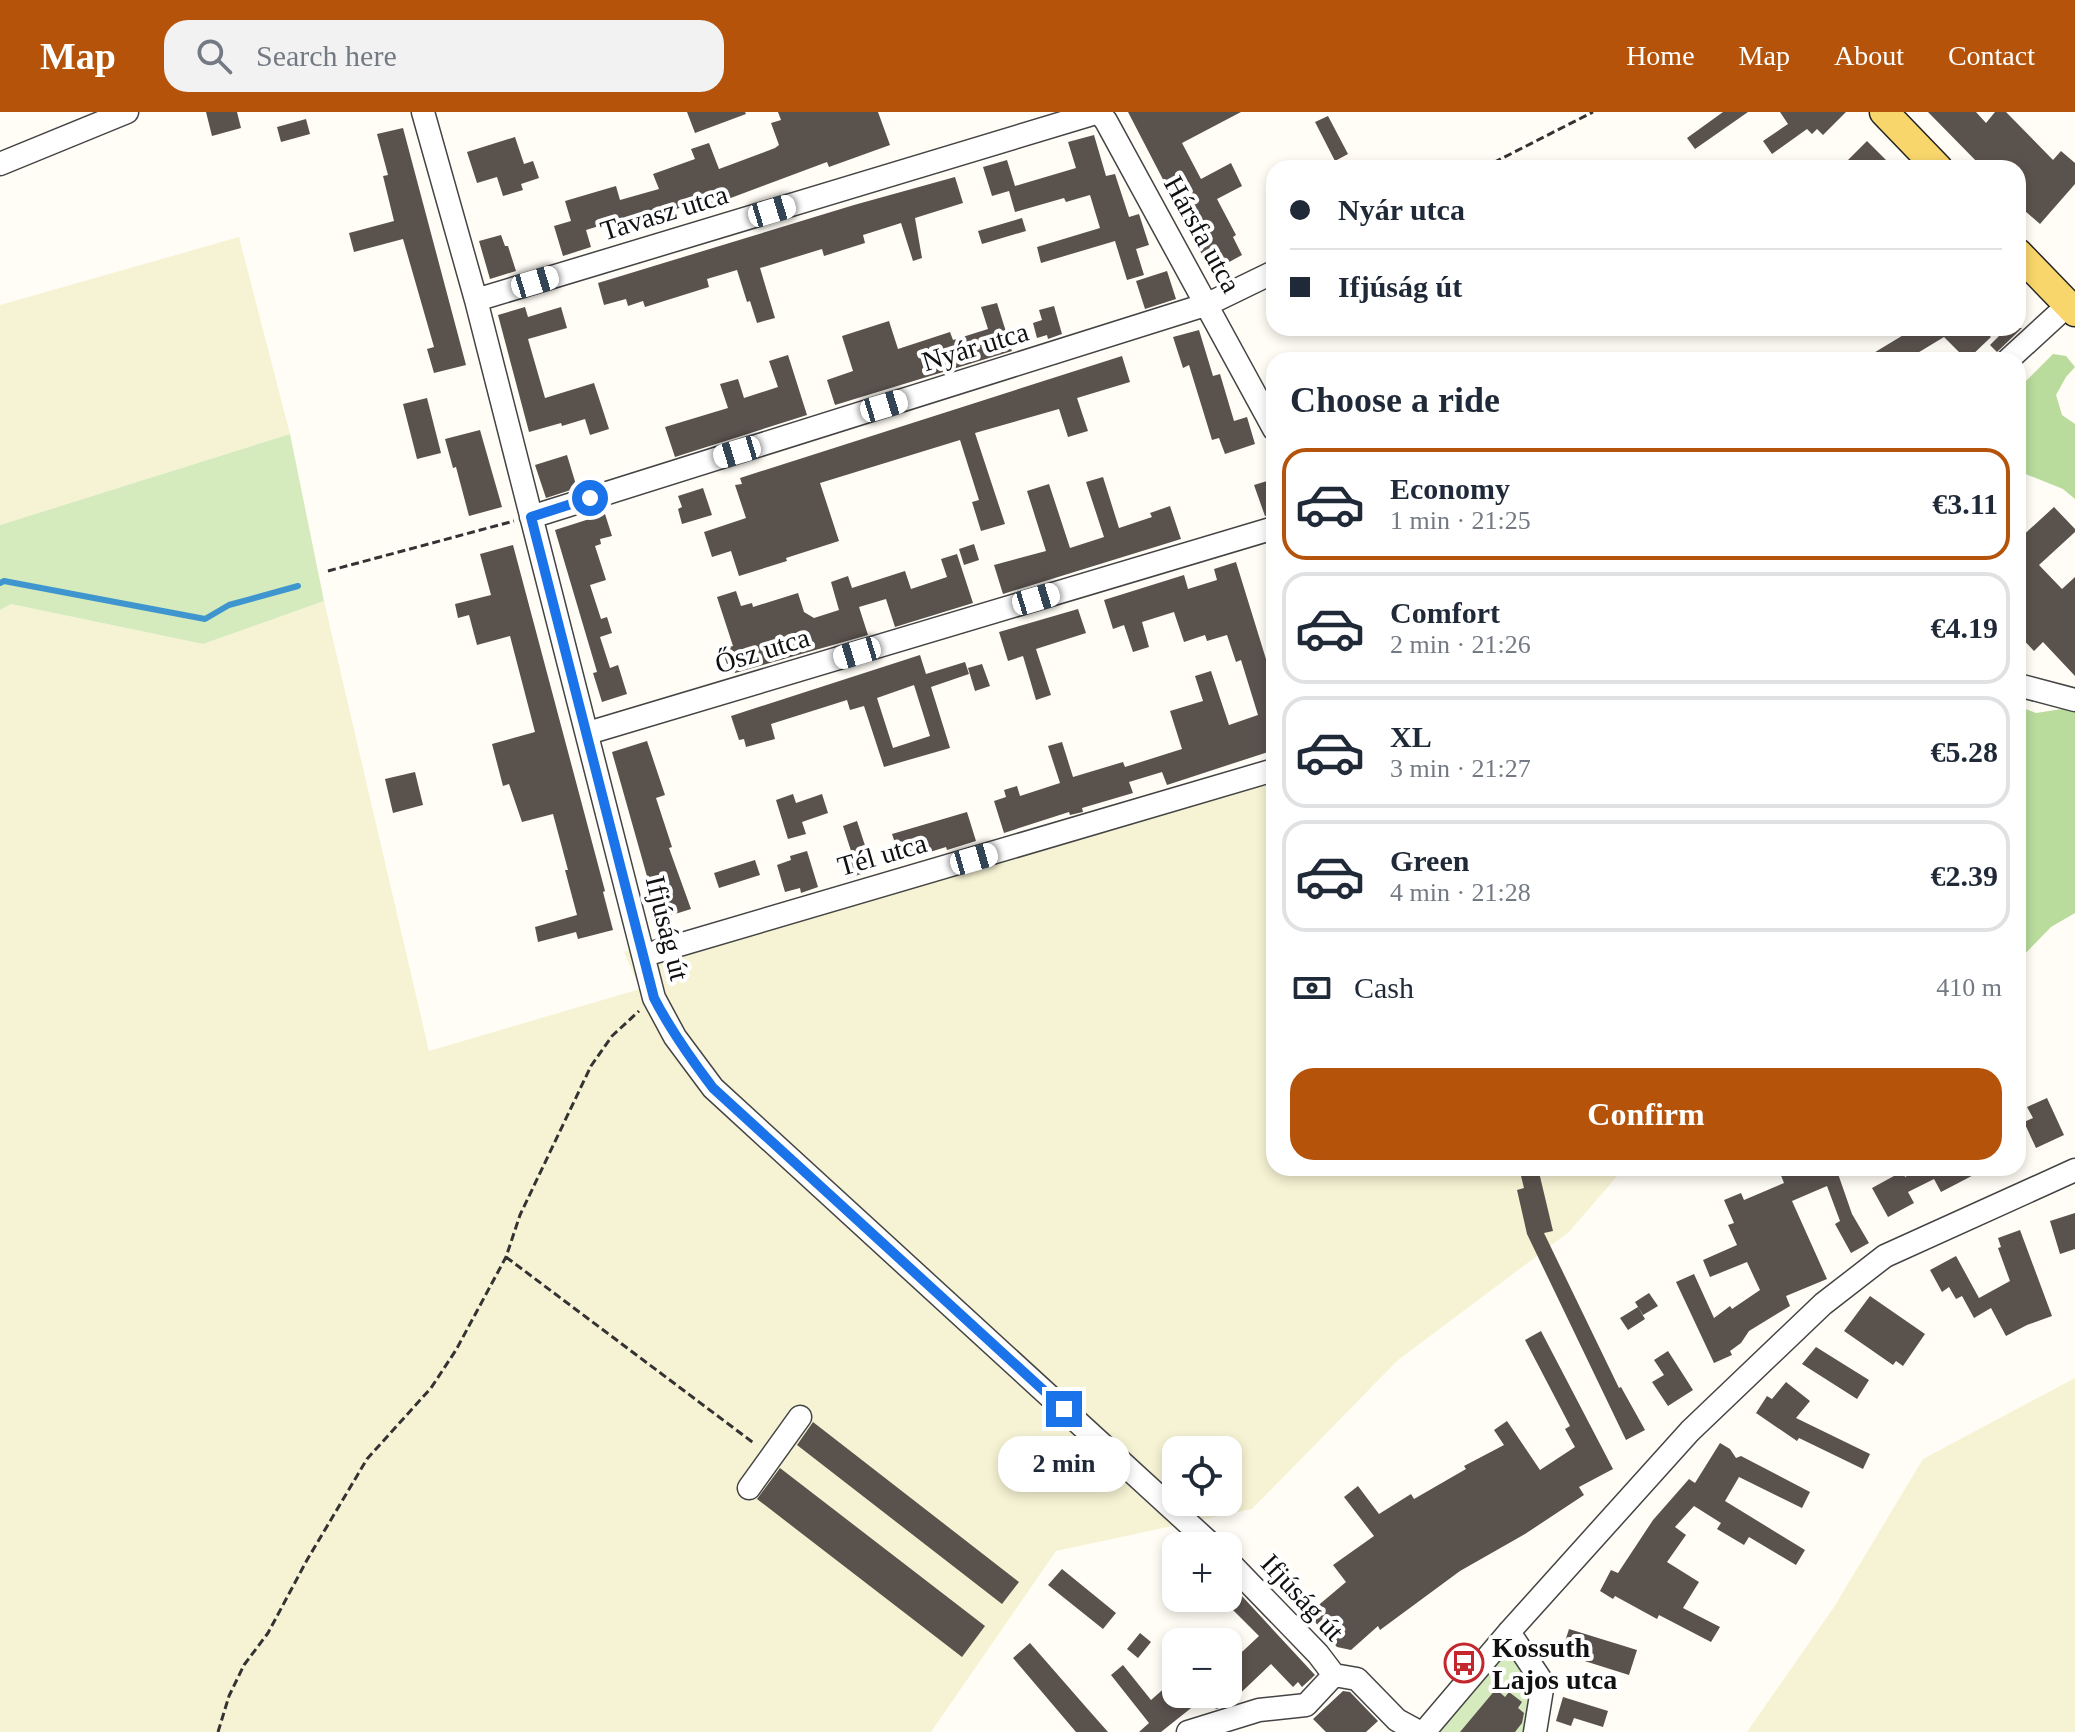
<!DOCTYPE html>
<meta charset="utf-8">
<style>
body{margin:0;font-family:"Times New Roman",serif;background:#f2f2f3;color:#1f2937;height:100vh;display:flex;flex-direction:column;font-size:30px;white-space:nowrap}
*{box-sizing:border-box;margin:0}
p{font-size:26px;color:#747a83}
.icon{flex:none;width:44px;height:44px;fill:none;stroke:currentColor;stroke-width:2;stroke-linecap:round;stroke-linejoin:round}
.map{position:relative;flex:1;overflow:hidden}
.panel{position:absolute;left:1266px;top:240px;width:760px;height:824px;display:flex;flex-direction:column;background:#fff;border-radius:24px;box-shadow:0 4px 12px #0003}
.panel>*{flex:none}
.banner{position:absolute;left:1266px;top:48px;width:760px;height:176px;border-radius:24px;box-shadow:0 4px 12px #0003;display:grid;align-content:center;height:176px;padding:0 24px;background:#fff}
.controls{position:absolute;left:1162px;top:1324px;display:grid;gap:16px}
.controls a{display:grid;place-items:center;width:80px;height:80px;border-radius:16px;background:#fff;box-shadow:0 4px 12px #0003;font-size:40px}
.end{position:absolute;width:36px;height:36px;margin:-18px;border:10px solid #1a73e8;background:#fff;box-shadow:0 0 0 4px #fff}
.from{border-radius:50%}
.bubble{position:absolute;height:56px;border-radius:24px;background:#fff;box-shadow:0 4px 12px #0003;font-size:26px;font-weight:600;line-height:56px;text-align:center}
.car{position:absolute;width:24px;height:48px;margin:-24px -12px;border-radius:10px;box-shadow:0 0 6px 2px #0007;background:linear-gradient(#fff 24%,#345 0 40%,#fff 0 76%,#345 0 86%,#fff 0)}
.banner b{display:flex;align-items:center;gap:28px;height:76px;font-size:30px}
.banner b+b{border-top:2px solid #e0e1e3}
.banner i{width:20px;height:20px;background:#1f2937}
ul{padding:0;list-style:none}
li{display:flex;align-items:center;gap:24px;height:112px;margin:0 16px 12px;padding:0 8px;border:4px solid #e0e1e3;border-radius:24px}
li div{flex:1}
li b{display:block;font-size:30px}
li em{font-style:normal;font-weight:600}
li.selected{border-color:#b45309}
li>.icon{width:72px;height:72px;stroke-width:1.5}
h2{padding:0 24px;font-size:36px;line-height:96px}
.pay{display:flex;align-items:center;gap:20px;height:88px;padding:0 24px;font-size:30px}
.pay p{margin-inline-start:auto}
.primary-button{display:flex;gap:16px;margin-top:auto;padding:16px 24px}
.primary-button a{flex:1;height:92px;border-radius:24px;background:#b45309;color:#fff;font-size:32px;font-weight:600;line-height:92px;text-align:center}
header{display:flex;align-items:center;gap:48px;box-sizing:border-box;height:112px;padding:0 40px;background:#b45309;color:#fff}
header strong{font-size:38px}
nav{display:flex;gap:44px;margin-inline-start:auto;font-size:28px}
.search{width:560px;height:72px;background:#f2f2f3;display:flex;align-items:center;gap:20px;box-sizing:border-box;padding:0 28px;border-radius:24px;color:#747a83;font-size:30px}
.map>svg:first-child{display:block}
</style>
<header>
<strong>Map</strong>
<div class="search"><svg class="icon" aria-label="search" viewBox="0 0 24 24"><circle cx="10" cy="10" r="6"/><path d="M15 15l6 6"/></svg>Search here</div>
<nav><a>Home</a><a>Map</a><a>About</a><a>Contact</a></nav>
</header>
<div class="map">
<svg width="2075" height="1620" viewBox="0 0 2075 1620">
<rect width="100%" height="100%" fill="#fffdf5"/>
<path fill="#f6f3d4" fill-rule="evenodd" d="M 239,125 L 290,322 L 0,413 L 0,193 Z
M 324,489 L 429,939 L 640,877 L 624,840 L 1274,671 L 1274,1056 L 1624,1056 L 1569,1120 L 1398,1248 L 1252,1397 L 1056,1439 L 931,1620 L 0,1620 L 0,498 L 11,492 L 203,532 ZM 1176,1338 L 1228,1338 L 1228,1390 L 1176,1390 Z
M 2075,1266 L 2075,1620 L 1747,1620 L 1834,1495 L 1923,1347 Z"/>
<path fill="#d5ebbd" d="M 290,322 L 324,489 L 203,532 L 11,492 L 0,498 L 0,413 Z
M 1507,1537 L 1532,1578 L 1527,1620 L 1433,1620 Z"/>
<path fill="#b9dc9c" d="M 2053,242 L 2066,244 L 2075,255 L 2066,265 L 2056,283 L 2062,303 L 2075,312 L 2075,387 L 2063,377 L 2018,359 L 2018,305 L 2025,299 L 2018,291 L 2018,277 Z
M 2018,594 L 2036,601 L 2075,595 L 2075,801 L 2051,815 L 2018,849 Z"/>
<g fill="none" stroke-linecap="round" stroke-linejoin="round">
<path stroke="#3f96cf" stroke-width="6" d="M 0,471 L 4,469 L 205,507 L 229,493 L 298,474"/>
</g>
<path fill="#5a524d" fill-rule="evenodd" d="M 206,0 L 237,0 L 241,16 L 212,24 Z
M 687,0 L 745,0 L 746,2 L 695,21 Z
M 778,0 L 878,0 L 890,33 L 829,55 L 827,50 L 704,96 L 701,88 L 625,116 L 622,107 L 586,118 L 591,135 L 563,144 L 554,114 L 571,109 L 565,89 L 616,74 L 620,88 L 659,77 L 653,62 L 695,47 L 691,37 L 709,31 L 719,57 L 775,36 L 779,33 L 771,11 L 781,8 Z
M 1128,0 L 1241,0 L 1182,31 L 1201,67 L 1231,51 L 1242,74 L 1217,87 L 1236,123 L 1233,125 L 1242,143 L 1211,160 Z
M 1723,0 L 1748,0 L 1695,37 L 1687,26 Z
M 1780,0 L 1846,0 L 1823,23 L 1817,17 L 1812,22 L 1807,17 L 1772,42 L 1763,29 L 1788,12 Z
M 1928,0 L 1976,0 L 1986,11 L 1995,0 L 2006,0 L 2053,48 L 2061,39 L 2075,51 L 2075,72 L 2040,112 L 2018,93 L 2018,56 L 1983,56 Z
M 1328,4 L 1348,42 L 1335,49 L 1315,10 Z
M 306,7 L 310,22 L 281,30 L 277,15 Z
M 403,16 L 466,253 L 434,261 L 427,237 L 434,235 L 403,127 L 354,140 L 349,121 L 394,109 L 383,64 L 388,63 L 377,22 Z
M 1094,23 L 1106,64 L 1115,62 L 1129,105 L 1139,102 L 1149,133 L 1136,137 L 1144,163 L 1127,168 L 1115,129 L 1041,151 L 1037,135 L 1100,116 L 1090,83 L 1066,90 L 1064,86 L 1015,100 L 1009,79 L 992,84 L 983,55 L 1007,48 L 1015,74 L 1076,56 L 1068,30 Z
M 515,25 L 524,52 L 533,49 L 539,66 L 521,72 L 523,78 L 503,84 L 497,65 L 477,71 L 467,40 Z
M 1867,29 L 1894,56 L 1840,56 Z
M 955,65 L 963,91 L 915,106 L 922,146 L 913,149 L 901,111 L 863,123 L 865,131 L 824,144 L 822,137 L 760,156 L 775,206 L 757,211 L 750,189 L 747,190 L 737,158 L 707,167 L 709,175 L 645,195 L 643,189 L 628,194 L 626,187 L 604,193 L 598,171 L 854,93 Z
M 1022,106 L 1026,119 L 982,132 L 978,119 Z
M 501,123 L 505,134 L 508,134 L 516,159 L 490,167 L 479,129 Z
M 1167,159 L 1176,187 L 1145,197 L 1136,169 Z
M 997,191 L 1012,239 L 835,293 L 827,268 L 853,259 L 842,224 L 889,209 L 898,237 L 950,220 L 953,228 L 988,217 L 981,195 Z
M 1054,194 L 1062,222 L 1048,227 L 1047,223 L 1037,226 L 1033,211 L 1042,208 L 1039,198 Z
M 525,195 L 528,205 L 561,195 L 567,216 L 528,227 L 545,286 L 594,271 L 609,317 L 590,323 L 585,307 L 562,314 L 561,311 L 529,320 L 498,203 Z
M 1915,216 L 1982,216 L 1991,225 L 1967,248 L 1944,225 L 1906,248 L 1862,248 Z
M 2007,216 L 2022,216 L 1997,240 L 1990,233 Z
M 1199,218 L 1213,264 L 1220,262 L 1234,309 L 1247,305 L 1255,332 L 1225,342 L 1219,326 L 1212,328 L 1189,253 L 1183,256 L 1173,225 Z
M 788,243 L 807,303 L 675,345 L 665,315 L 728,296 L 720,272 L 738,267 L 744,286 L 778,275 L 769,249 Z
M 1122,244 L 1130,270 L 1077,286 L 1088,319 L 1068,325 L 1059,297 L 975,321 L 1005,412 L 981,419 L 972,390 L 979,388 L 960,328 L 820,371 L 839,429 L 786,446 L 787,449 L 739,464 L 731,439 L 712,445 L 704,420 L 746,406 L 735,373 L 742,372 L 740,366 Z
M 427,286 L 441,341 L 417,347 L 403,292 Z
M 480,318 L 502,395 L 469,404 L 456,355 L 453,356 L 445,327 Z
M 567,343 L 577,376 L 546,386 L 535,353 Z
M 1103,365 L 1119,416 L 1152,405 L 1150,401 L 1170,394 L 1181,427 L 1003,482 L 994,453 L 1046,439 L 1027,379 L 1049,372 L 1070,436 L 1104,425 L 1086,370 Z
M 1274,367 L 1274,402 L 1265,404 L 1254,373 Z
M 703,376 L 712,403 L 682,412 L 678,397 L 682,395 L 678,384 Z
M 2054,395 L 2075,417 L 2075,420 L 2039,453 L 2062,477 L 2075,465 L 2075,564 L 2043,530 L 2034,539 L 2018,522 L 2018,428 Z
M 605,402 L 612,424 L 600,427 L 601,432 L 595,434 L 606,468 L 590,473 L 601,507 L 607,505 L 612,521 L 600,525 L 610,556 L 618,553 L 627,582 L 602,590 L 593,561 L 597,560 L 555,418 Z
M 974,432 L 979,448 L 964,453 L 959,437 Z
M 513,433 L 605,779 L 603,780 L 613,818 L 578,827 L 576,820 L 538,830 L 535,815 L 577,803 L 565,758 L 568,758 L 553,702 L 522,710 L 509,672 L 503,674 L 492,632 L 535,620 L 510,524 L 477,533 L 469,503 L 458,506 L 455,492 L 491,483 L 480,442 Z
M 957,442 L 973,491 L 895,515 L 886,487 L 859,495 L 868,523 L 735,561 L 732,550 L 727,552 L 722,537 L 733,534 L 717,485 L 736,479 L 741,494 L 752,491 L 753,495 L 798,481 L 804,500 L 814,506 L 839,498 L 831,470 L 848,464 L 852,476 L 905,459 L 911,477 L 947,465 L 941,447 Z
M 1236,450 L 1274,573 L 1274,638 L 1167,673 L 1162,660 L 1129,670 L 1133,681 L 1082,696 L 1083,700 L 1070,703 L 1069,700 L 1004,721 L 994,689 L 1006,685 L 1004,678 L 1017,674 L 1020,684 L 1060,671 L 1048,634 L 1062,630 L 1073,665 L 1123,650 L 1125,655 L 1182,637 L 1170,599 L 1203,589 L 1195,564 L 1211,559 L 1229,613 L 1258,603 L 1241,548 L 1236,550 L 1227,523 L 1207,529 L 1205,523 L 1184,530 L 1174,500 L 1142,510 L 1149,535 L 1133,540 L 1124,513 L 1113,517 L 1104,488 L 1184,463 L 1188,477 L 1217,468 L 1214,457 Z
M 1078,497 L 1086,521 L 1036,537 L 1051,583 L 1036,588 L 1023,544 L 1008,549 L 999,520 Z
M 920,543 L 926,562 L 965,550 L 969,562 L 931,575 L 950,636 L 884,655 L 864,594 L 850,598 L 847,588 L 771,612 L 775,627 L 746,635 L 744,627 L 739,628 L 731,604 ZM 914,573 L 930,624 L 893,636 L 877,586 Z
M 982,552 L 990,574 L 975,579 L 968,556 Z
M 647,629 L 665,683 L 656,686 L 672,735 L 669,736 L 691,797 L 659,807 L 612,640 Z
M 415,660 L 423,693 L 393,701 L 385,667 Z
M 793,682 L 796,691 L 822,682 L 828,701 L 802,710 L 806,722 L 788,727 L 776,688 Z
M 967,700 L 976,729 L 947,738 L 946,735 L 901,749 L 892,722 Z
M 857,709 L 873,758 L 846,767 L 838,743 L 851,739 L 843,714 Z
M 807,739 L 818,775 L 801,781 L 800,776 L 785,780 L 777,753 L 791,748 L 790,744 Z
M 755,748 L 760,763 L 719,776 L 714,761 Z
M 2047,986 L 2064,1023 L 2036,1036 L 2024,1010 L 2033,1006 L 2027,995 Z
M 1538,1056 L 1553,1119 L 1544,1121 L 1619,1276 L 1621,1275 L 1645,1318 L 1626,1328 L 1527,1122 L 1517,1078 L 1524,1076 L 1520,1060 Z
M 1791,1056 L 1836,1056 L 1852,1102 L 1869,1131 L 1851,1141 L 1835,1112 L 1840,1109 L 1827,1074 L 1792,1089 L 1827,1167 L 1786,1184 L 1790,1194 L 1749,1219 L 1741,1231 L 1730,1239 L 1732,1243 L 1714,1251 L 1676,1170 L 1694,1162 L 1714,1206 L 1730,1194 L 1732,1197 L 1760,1178 L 1747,1150 L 1710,1165 L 1703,1148 L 1737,1133 L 1728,1113 L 1734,1111 L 1724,1088 L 1741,1081 L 1744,1088 L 1784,1071 L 1780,1061 Z
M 1922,1056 L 1987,1056 L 1941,1080 L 1934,1067 L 1908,1080 L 1914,1091 L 1888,1105 L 1872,1076 L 1903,1059 L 1905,1065 Z
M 2075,1101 L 2075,1137 L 2060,1142 L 2050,1109 Z
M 2020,1118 L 2052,1204 L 2027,1213 L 2006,1224 L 1991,1196 L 1974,1206 L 1962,1184 L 1956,1187 L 1949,1175 L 1942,1180 L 1930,1158 L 1956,1144 L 1979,1186 L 2010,1169 L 1998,1136 L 2001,1135 L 1998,1126 Z
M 1649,1181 L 1658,1194 L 1643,1203 L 1635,1190 Z
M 1870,1184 L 1925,1222 L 1903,1254 L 1896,1249 L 1893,1253 L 1844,1219 Z
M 1638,1195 L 1645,1207 L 1628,1218 L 1620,1206 Z
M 1541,1219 L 1613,1357 L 1579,1375 L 1584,1383 L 1525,1422 L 1460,1459 L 1380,1518 L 1378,1514 L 1351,1538 L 1337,1535 L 1308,1502 L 1346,1470 L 1333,1453 L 1374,1424 L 1344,1385 L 1358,1374 L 1379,1402 L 1411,1382 L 1414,1387 L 1466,1357 L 1464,1354 L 1504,1333 L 1494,1318 L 1507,1309 L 1540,1358 L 1575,1335 L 1565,1317 L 1570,1314 L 1525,1228 Z
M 1816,1235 L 1869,1268 L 1857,1287 L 1802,1252 Z
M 1668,1239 L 1693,1278 L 1668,1294 L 1652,1270 L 1664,1263 L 1654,1248 Z
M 1786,1270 L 1810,1289 L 1796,1306 L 1870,1342 L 1863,1357 L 1799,1326 L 1797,1329 L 1756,1301 L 1767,1284 L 1772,1287 Z
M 813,1310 L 1019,1470 L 1002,1492 L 797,1333 Z
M 1720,1331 L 1730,1337 L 1736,1346 L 1741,1344 L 1810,1380 L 1802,1396 L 1739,1365 L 1725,1389 L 1805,1438 L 1796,1453 L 1749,1425 L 1744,1433 L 1717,1417 L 1721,1411 L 1694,1394 L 1675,1415 L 1686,1423 L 1667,1450 L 1699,1470 L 1683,1496 L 1720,1515 L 1711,1530 L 1659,1503 L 1657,1507 L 1615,1484 L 1613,1487 L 1600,1479 L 1611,1458 L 1618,1461 L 1653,1408 L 1689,1367 L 1695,1371 Z
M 780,1356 L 985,1514 L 962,1545 L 757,1387 Z
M 1062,1457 L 1116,1501 L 1103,1517 L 1048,1473 Z
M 1228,1469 L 1315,1563 L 1302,1575 L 1298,1570 L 1293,1575 L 1271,1552 L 1228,1593 L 1216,1597 L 1205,1585 L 1161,1620 L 1139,1620 L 1149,1611 L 1111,1563 L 1123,1553 L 1151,1588 L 1176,1566 L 1176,1582 L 1228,1582 L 1228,1553 L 1259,1524 L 1228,1493 Z
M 1569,1517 L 1637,1538 L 1629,1563 L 1575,1546 L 1576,1543 L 1574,1546 L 1561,1542 Z
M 1140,1521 L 1151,1530 L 1138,1546 L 1127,1537 Z
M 1030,1531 L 1085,1594 L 1108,1620 L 1076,1620 L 1013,1546 Z
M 1496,1577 L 1505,1585 L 1509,1580 L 1522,1590 L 1518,1596 L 1524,1601 L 1522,1611 L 1515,1620 L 1460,1620 Z
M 1343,1579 L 1350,1580 L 1378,1609 L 1366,1620 L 1326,1620 L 1313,1607 Z
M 1563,1585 L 1608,1599 L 1603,1615 L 1574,1606 L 1571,1614 L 1556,1609 Z"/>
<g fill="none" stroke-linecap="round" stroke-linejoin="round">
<g stroke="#444" stroke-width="25">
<path id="minor" d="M 423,0 L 476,188 L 654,886 L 675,925 L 713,976 L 1213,1434
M 0,52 L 127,0
M 476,188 L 1099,0 L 1106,9 L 1274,317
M 2008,248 L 2068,193
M 531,405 L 1208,192 L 1274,160
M 2018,573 L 2075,588
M 588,621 L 1274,416
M 645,843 L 1274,658
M 749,1376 L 800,1305
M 1228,1449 L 1318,1542 L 1334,1563
M 1509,1520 L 1543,1571 L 1535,1620
M 1334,1563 L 1357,1567 L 1397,1608 L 1419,1620
M 1188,1620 L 1259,1598 L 1306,1593 L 1334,1563
M 1424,1620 L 1509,1520 L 1690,1319 L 1823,1192 L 1885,1144 L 2075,1058"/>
</g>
<g stroke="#222" stroke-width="31">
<path id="major" d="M 1884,0 L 1938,56
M 2018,141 L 2075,200"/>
</g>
<path stroke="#333" stroke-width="3" stroke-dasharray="8 4" stroke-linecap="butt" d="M 1483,56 L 1593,0
M 328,459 L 514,409
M 506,1145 L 755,1332
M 218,1620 L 229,1584 L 244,1553 L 268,1521 L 307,1448 L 367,1347 L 431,1276 L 456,1238 L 506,1145 L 520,1103 L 591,954 L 612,924 L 639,899"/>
<use href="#minor" stroke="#fff" stroke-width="22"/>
<use href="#major" stroke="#f9d66b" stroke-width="28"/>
</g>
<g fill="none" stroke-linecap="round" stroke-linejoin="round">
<path stroke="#1a73e8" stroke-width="10" d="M 590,386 L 531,405 L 654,886 C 671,919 691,947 713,976 L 1064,1297"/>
</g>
<defs>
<g id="bus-ring" transform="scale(2)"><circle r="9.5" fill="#fff" stroke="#c4262e" stroke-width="1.5"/><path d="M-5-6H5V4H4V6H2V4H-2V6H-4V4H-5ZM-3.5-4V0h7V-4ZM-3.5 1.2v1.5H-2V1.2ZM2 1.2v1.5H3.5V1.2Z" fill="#c4262e"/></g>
</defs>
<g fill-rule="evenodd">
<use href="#bus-ring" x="1464" y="1551"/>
</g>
<g text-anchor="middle" stroke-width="8" stroke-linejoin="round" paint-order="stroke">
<g font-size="28" fill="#111" stroke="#fff">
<text transform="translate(664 100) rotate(-17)" y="10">Tavasz utca</text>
<text transform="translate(1203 122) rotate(61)" y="10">Hársfa utca</text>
<text transform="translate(975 234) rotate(-17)" y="10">Nyár utca</text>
<text transform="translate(762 538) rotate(-17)" y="10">Ősz utca</text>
<text transform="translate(882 742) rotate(-16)" y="10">Tél utca</text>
<text transform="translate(668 816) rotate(76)" y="10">Ifjúság út</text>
<text transform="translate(1303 1485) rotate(47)" y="10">Ifjúság út</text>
</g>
<g font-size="28" font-weight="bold" fill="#111" stroke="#fff" text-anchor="start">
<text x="1492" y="1545">Kossuth<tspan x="1492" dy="32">Lajos utca</tspan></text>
</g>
</g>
</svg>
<div class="controls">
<a><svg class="icon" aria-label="locate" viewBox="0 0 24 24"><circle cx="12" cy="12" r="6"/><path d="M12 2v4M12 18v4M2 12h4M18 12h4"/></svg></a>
<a>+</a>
<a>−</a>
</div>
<i class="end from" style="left:590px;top:386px"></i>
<i class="end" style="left:1064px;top:1297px"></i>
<div class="bubble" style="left:998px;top:1324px;width:132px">2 min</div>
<i class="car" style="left:772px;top:99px;rotate:73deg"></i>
<i class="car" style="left:535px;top:170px;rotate:73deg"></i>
<i class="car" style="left:884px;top:294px;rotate:73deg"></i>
<i class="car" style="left:737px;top:340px;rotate:253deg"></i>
<i class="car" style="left:1036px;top:487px;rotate:73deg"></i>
<i class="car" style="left:857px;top:541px;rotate:253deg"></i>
<i class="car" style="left:974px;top:747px;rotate:74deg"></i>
<div class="banner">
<b><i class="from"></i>Nyár utca</b>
<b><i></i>Ifjúság út</b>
</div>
<section class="panel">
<h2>Choose a ride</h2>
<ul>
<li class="selected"><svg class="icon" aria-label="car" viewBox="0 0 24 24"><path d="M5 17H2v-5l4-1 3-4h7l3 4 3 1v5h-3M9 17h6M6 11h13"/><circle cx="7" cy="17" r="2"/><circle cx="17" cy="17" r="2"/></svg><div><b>Economy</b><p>1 min · 21:25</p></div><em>€3.11</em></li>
<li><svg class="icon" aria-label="car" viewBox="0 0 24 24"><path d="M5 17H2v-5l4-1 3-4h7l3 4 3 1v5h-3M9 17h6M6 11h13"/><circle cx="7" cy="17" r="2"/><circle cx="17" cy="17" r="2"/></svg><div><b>Comfort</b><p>2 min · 21:26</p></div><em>€4.19</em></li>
<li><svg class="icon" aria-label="car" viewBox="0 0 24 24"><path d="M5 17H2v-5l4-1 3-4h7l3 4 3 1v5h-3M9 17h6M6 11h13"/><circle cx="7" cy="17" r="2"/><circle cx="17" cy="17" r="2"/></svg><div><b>XL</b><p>3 min · 21:27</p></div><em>€5.28</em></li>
<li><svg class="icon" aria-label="car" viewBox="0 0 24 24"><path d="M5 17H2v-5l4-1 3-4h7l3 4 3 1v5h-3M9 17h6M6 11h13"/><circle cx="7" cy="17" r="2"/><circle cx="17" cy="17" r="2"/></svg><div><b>Green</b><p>4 min · 21:28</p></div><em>€2.39</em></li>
</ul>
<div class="pay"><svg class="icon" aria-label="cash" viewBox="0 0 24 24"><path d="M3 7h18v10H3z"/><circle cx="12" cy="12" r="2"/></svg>Cash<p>410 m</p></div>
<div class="primary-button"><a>Confirm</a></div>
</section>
</div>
